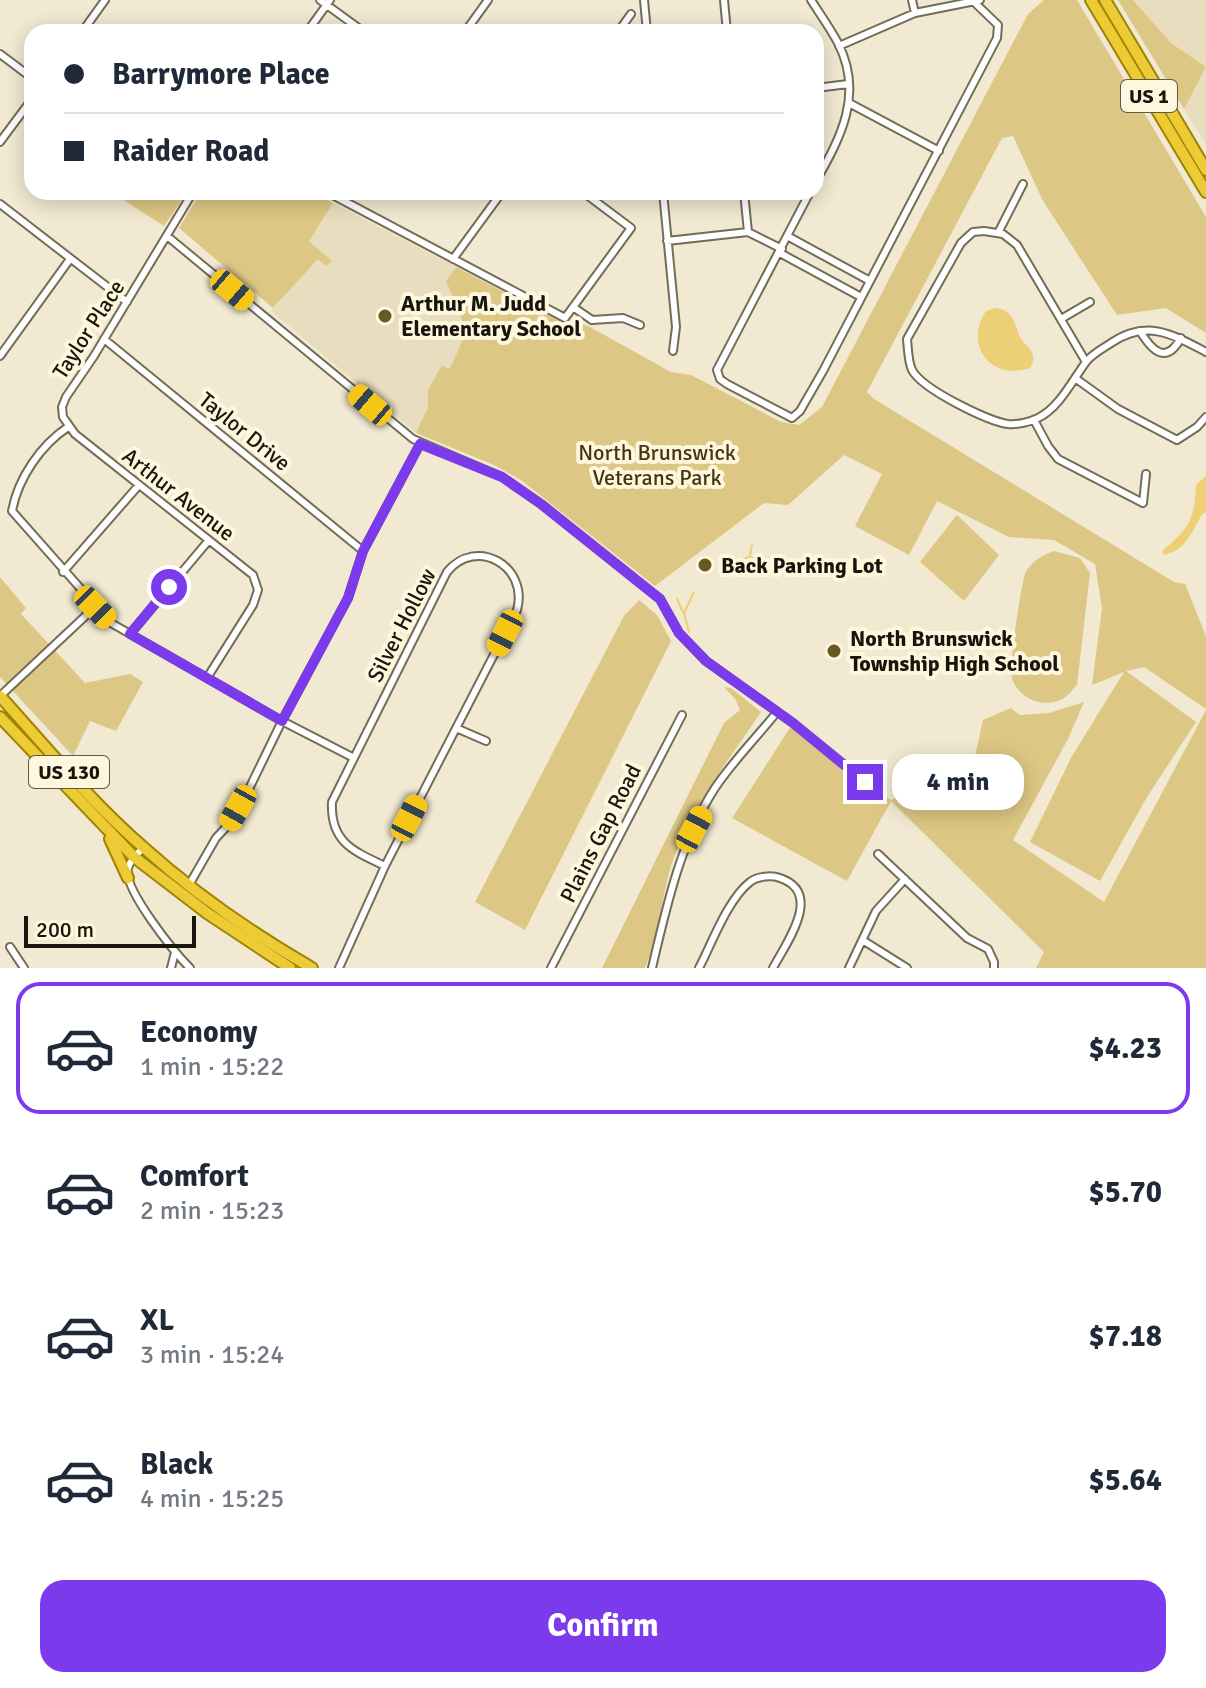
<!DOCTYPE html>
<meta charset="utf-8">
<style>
body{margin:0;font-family:Signika,sans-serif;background:#f2f2f3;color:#1f2937;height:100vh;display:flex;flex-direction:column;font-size:30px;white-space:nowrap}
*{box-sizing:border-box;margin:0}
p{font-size:26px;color:#747a83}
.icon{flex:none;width:44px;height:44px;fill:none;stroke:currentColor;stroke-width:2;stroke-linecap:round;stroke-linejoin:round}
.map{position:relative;height:968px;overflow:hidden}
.details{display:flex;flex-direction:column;background:#fff;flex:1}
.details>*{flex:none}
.guide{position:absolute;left:24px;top:24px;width:800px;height:176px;border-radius:24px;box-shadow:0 4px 20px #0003;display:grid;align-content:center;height:176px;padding:0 40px;background:#fff}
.scale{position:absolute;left:24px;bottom:20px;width:172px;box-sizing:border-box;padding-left:8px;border:4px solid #18150d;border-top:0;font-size:22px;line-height:28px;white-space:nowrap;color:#18150d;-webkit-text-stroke:6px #fef7de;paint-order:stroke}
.end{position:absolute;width:36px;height:36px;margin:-18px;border:10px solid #7c3aed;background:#fff;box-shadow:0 0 0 4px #fff}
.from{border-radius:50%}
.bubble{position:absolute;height:56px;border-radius:24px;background:#fff;box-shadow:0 4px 20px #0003;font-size:26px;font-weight:700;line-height:56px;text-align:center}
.car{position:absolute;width:24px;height:48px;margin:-24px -12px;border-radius:10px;box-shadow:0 0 6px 2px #0007;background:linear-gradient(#f5c518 24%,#345 0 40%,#f5c518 0 76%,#345 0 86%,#f5c518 0)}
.guide b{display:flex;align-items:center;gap:28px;height:76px;font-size:30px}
.guide b+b{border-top:2px solid #e0e1e3}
.guide i{width:20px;height:20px;background:#1f2937}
ul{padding:14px 0 0;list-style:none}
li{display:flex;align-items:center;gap:24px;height:132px;margin:0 16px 12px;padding:0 24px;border:4px solid transparent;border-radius:24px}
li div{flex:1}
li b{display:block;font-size:30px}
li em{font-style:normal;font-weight:700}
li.active{border-color:#7c3aed}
li>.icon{width:72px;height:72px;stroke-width:1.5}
.button{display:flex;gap:16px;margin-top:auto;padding:16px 40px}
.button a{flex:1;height:92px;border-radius:24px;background:#7c3aed;color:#fff;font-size:32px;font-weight:700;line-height:92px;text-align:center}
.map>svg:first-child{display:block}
</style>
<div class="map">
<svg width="1206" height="968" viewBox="0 0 1206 968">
<rect width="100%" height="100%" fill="#f1e9d1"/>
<path fill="#e8ddbe" d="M 1133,0 L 1206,0 L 1206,145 L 1184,109 L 1206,67 L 1171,43 Z
M 333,203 L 456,267 L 446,281 L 465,324 L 458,352 L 449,369 L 443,365 L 428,390 L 428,407 L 416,433 L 271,311 L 322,254 L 308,241 Z"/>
<path fill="#ddc784" d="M 1044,0 L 1077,0 L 1206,217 L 1206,333 L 1166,308 L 1117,315 L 1043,201 L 1013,136 L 1002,138 L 867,392 L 874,399 L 1174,582 L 1185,584 L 1206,636 L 1206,709 L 1144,667 L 1126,671 L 1196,722 L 1147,797 L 1100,881 L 1030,842 L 1072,756 L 1124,672 L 1092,685 L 1102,608 L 1095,564 L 1054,540 L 1009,537 L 937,501 L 909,555 L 855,526 L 882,474 L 844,455 L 788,505 L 764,503 L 655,586 L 521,480 L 494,465 L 416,433 L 428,407 L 428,390 L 442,365 L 449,369 C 472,327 464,322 446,281 L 456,267 L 550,316 L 588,326 L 671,372 L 691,375 L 781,422 L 799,425 L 822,407 L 1028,14 Z
M 1118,0 L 1133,0 L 1171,43 L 1206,67 L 1184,109 Z
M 111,192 L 187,192 L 164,226 Z
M 201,192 L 313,192 L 333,203 L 309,241 L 332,261 L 326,266 L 318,259 L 273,308 L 179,228 Z
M 957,515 L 999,555 L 964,601 L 920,562 Z
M 1054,551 L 1080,558 L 1090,573 L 1077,685 C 1073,689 1069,695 1064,698 C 1045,709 1020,700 1012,679 C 1008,668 1021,587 1025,574 C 1030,562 1043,555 1054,551 Z
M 0,577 L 26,608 L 21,614 L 85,683 L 130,674 L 143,682 L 116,731 L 90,721 L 73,756 L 0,677 Z
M 639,600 L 657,615 L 671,641 L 525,930 L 475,902 L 624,616 Z
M 724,687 L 731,688 L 761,712 C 728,761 690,809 671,866 C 661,899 659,936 645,968 L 602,968 L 724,723 L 740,710 L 736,700 Z
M 1084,702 L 1068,739 L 1013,840 L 1104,902 L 1206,710 L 1206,968 L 1036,968 L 1044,952 L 891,801 L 847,881 L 732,818 L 793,723 L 891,800 L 973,765 L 983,720 L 1011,708 L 1020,715 L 1049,713 Z"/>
<path fill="#edd075" d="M 995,308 C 1012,309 1014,321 1019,335 C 1025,348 1040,351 1030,368 C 992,381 963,346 986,311 Z
M 1206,476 L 1206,512 L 1202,514 C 1192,532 1186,551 1163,555 L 1163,550 C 1190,528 1194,519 1196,485 Z"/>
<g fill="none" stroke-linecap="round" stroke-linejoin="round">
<path stroke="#edd075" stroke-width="2" d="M 750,556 L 752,545
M 739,560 L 750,557 L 761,562
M 677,599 L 683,612
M 689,632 L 684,613 L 694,592"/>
<g stroke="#736c57" stroke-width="10">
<path id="minor" d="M 320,0 L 364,32
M 644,0 L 647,32
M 724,0 L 727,32
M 811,0 C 820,14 830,28 838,43 C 864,94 841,137 816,181
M 912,0 L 915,13
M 82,32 L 105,0
M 307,32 L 330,0
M 465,32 L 488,0
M 618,32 L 631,14
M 839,46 L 915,13 L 980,0
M 0,54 L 32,78
M 816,88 L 848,84
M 849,103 L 939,151
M 0,142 L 32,99
M 193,192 L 94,356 L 66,397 L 62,407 L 63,417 L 75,434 L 253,575 L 258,590 L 253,605 L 207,678
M 327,192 L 565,318 L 631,228 L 583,192
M 663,192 L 676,327 L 673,351
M 744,192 L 748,232 L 782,249
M 810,192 L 717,370 L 720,379 L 727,384 L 792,418 L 800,411 L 823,371 L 997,38 L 998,25 L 973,1
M 0,204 L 127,302
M 984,231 L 1003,234 L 1017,245 L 1086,362 C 1072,381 1059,408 1038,418 C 1030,422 1017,425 1008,424 C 987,421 922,389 912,370 C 908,361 908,349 907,339 L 961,243 L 973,232 Z
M 998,233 L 1023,184
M 167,236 L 413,439 L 502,477 L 541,504 L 660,599 L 679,633 L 706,661 L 793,723 L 875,790
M 789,237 L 870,281
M 667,241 L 748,232
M 780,253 L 861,297
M 453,259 L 502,192
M 573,307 L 592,320 L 623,318 L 640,325
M 1061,319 L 1090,302
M 1140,331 C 1152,351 1166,365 1181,338
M 104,339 L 363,551
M 0,356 L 70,259
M 1086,362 C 1092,354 1102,349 1111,343 C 1147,319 1172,334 1206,352
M 1075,378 L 1118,409 L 1177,440 L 1197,427 L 1206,417
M 1034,420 L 1048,446 L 1058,459 L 1143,503 L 1146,474
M 68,427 C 41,445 18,478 12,511 L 111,623 L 282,721 L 354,758
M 63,572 L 139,485
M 130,634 L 209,540
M 0,696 L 95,607
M 456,728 L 486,741
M 143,848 C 138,853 130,860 128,868 C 122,888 175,953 190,968
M 878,854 L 967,938 L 988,949 L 994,962 L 994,968
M 189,885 L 216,838 L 230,823 L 247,793 L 282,721 L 348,598 L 363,551 L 420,444
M 864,941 L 907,968
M 10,947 L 24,968
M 171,968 L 175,952
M 339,968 L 385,866 L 517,610 C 529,566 476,536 447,572 L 332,802 C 330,842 353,851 385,866
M 551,968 L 682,715
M 652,968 C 666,908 681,840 715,788 C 733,761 757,737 777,712
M 699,968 C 712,943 728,899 750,882 C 757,876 772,875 780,878 C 824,893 786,943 773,968
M 849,968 L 876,911 L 905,879"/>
</g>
<g stroke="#9f8305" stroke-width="14">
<path id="trunk" d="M 1091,0 L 1206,192
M 1105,0 L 1206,170
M 0,696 C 46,747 91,802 143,847 C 194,893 253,934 312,968
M 0,717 L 134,857 L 207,913 L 290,968
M 110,839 L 128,878"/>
</g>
<use href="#minor" stroke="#fff" stroke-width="6"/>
<use href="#trunk" stroke="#eccb34" stroke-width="10"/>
</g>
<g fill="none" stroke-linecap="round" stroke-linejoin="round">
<path stroke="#7c3aed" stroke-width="10" d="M 169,587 L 130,634 L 282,721 L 348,598 L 363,551 L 420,444 L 502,477 L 541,504 L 660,599 L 679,633 L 706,661 L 793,723 L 865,782"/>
</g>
<g fill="#675825" stroke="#fef7de" stroke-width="3">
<circle cx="385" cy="316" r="8"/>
<circle cx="705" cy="565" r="8"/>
<circle cx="834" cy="651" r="8"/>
</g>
<g text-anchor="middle" stroke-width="8" stroke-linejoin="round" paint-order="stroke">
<g fill="#fef7de" stroke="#5d594c" stroke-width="2">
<rect x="1121" y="80" width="56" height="32" rx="6"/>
<rect x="29" y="756" width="80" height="32" rx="6"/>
</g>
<g font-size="20" font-weight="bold" fill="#18150d">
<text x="1149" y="103">US 1</text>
<text x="69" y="779">US 130</text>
</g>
<g font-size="22" font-weight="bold" fill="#18150d" stroke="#fef7de" text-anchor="start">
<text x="401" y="311">Arthur M. Judd<tspan x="401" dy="25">Elementary School</tspan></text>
<text x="721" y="573">Back Parking Lot</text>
<text x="850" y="646">North Brunswick<tspan x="850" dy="25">Township High School</tspan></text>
</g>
<g font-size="22" fill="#18150d" stroke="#fef7de">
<text transform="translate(88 329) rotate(-57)" y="8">Taylor Place</text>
<text transform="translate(245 431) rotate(39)" y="8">Taylor Drive</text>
<text transform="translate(179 494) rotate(38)" y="8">Arthur Avenue</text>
<text transform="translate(401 625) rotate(-63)" y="8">Silver Hollow</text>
<text transform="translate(600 833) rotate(-63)" y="8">Plains Gap Road</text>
</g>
<g font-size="22" fill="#43370f" stroke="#fef7de">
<text x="657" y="460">North Brunswick<tspan x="657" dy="25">Veterans Park</tspan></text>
</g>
</g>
</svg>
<div class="scale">200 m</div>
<i class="end from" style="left:169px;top:587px"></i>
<i class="end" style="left:865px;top:782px"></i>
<div class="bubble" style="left:892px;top:754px;width:132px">4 min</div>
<i class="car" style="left:232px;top:290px;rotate:130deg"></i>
<i class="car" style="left:370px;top:405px;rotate:310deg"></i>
<i class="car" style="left:95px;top:607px;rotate:136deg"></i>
<i class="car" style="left:505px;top:633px;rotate:207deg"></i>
<i class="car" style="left:238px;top:808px;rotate:209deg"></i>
<i class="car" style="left:409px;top:818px;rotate:27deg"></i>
<i class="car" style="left:694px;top:829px;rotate:28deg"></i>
<div class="guide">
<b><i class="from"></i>Barrymore Place</b>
<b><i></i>Raider Road</b>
</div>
</div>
<section class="details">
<ul>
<li class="active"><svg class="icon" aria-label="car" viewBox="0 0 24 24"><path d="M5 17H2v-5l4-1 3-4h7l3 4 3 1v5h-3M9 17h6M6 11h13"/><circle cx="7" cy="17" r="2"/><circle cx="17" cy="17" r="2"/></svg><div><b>Economy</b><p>1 min · 15:22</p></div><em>$4.23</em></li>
<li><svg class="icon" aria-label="car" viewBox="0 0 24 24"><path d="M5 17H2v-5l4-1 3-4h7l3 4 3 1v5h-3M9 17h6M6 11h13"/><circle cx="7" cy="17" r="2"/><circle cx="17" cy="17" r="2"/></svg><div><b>Comfort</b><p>2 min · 15:23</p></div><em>$5.70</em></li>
<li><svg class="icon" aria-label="car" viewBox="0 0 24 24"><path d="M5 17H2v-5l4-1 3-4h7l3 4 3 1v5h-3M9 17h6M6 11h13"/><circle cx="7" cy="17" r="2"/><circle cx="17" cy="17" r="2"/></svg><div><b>XL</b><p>3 min · 15:24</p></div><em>$7.18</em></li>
<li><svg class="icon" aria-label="car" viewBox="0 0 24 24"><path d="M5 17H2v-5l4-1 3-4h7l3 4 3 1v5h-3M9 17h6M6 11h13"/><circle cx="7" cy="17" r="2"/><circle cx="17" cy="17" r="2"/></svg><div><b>Black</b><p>4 min · 15:25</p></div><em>$5.64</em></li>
</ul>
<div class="button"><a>Confirm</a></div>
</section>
